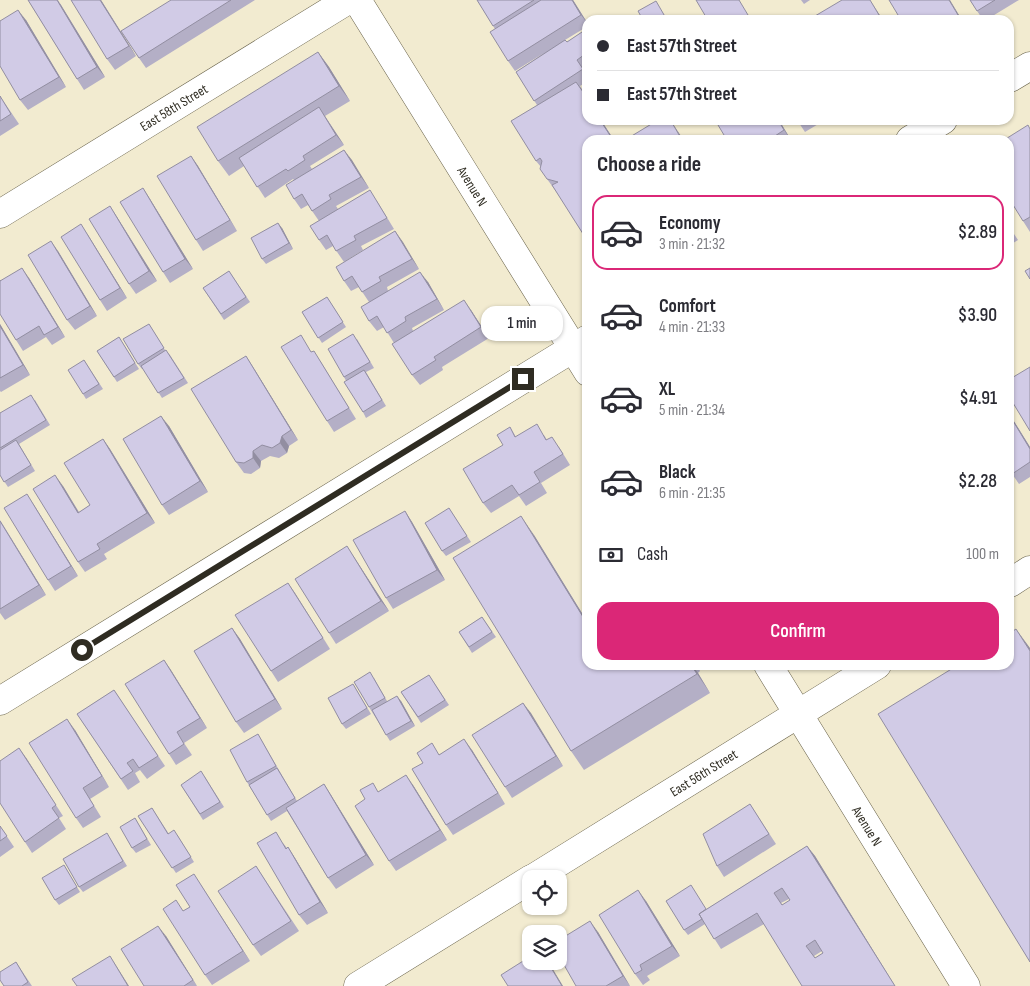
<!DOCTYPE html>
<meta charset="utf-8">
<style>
body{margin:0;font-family:"Sofia Sans Condensed",sans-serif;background:#f2f2f3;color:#2b2b33;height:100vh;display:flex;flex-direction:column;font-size:19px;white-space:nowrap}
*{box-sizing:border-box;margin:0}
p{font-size:16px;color:#7c7c81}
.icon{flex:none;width:28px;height:28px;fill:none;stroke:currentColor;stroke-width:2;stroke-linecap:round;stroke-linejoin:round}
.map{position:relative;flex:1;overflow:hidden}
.details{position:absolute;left:582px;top:135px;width:432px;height:535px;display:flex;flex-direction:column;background:#fff;border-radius:15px;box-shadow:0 1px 4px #0004}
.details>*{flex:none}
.hud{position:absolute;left:582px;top:15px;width:432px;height:110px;border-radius:15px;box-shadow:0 1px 4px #0004;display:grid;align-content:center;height:110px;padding:0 15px;background:#fff}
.buttons{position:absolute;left:522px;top:870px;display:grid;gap:10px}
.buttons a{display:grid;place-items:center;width:45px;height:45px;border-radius:10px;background:#fff;box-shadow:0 1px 4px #0004;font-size:25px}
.end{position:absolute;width:22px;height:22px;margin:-11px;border:6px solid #2f2c22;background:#fff;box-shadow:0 0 0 2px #fff}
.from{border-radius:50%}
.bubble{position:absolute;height:35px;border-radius:15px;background:#fff;box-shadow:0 1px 4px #0004;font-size:16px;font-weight:600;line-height:35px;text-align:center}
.hud b{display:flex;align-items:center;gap:18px;height:48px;font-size:19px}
.hud b+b{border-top:1px solid #e1e1e2}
.hud i{width:12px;height:12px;background:#2b2b33}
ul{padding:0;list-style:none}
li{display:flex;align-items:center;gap:15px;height:75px;margin:0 10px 8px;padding:0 5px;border:2px solid transparent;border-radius:15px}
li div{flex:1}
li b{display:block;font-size:19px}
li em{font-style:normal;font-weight:600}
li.on{border-color:#db2777}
li>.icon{width:45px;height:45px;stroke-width:1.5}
h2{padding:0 15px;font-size:22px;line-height:60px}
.pay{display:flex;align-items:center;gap:12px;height:55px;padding:0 15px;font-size:19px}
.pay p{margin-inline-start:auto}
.primary-button{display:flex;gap:10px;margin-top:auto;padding:10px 15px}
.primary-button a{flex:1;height:58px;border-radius:15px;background:#db2777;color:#fff;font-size:20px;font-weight:600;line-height:58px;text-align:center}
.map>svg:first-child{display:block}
</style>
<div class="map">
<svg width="1030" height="986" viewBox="0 0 1030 986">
<rect width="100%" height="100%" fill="#f2ebd0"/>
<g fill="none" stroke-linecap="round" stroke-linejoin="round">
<g stroke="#68624a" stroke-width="29">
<g id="minor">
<path id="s1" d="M 357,0 L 588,372"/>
<path d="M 1010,78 L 1030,66"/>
<path d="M 910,140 L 943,120"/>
<path id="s2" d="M 0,214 L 348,0"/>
<path d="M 1010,583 L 1030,570"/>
<path id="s3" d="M 768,665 L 966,986"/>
<path d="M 0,701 L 588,339"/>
<path id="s4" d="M 532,879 L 877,665"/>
<path d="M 358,986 L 531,879"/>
</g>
</g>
<use href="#minor" stroke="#fff" stroke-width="28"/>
</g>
<path fill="#b4afc6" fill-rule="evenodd" d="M 28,0 L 58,0 L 105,77 L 84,90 L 77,79 Z
M 101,0 L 136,56 L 115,70 L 107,59 Z
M 171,0 L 255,0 L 146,68 L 139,58 Z
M 477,0 L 573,0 L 588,24 L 588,26 L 565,40 L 567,42 L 588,28 L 588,68 L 584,70 L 588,76 L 588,81 L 580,86 L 588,98 L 588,120 L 601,120 L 614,140 L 588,140 L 588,241 L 558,194 L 547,179 L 541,167 L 536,161 L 537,105 L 516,72 L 544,53 L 515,71 L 508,61 L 495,29 Z
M 801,0 L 810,0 L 804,4 Z
M 970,0 L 1019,0 L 986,20 L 983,20 Z
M 26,20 L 66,87 L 28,110 L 20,100 Z
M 318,52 L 329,67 L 350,101 L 325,116 L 344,145 L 310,166 L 312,169 L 344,150 L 369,188 L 336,206 L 338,209 L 377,201 L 394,229 L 361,246 L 363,250 L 344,262 L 333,246 L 326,250 L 319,240 L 319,221 L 308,205 L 301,209 L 294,199 L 294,180 L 293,179 L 265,198 L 244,166 L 229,176 L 218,161 Z
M 0,96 L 19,124 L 0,136 Z
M 779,120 L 791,140 L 727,140 Z
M 797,120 L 825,120 L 805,132 Z
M 1030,128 L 1030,232 L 1023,221 Z
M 191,156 L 198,166 L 237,231 L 203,251 L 196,240 Z
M 143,188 L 150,199 L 193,269 L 170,283 L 163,272 Z
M 110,206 L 117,217 L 157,281 L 136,294 L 129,284 Z
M 282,228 L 293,249 L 266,264 L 262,259 Z
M 1010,228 L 1018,240 L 1010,245 Z
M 395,231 L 419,269 L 387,287 L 388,291 L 428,282 L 444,310 L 412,328 L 413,331 L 471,310 L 489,338 L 442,367 L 443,370 L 420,385 L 412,375 L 394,343 L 384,327 L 377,331 L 369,321 L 369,302 L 359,287 L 351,291 L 344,281 Z
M 88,235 L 127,298 L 107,311 L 100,300 Z
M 58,251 L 97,316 L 75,330 L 67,320 Z
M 229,271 L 250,302 L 224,320 L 203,288 Z
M 29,278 L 65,337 L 52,345 L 46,337 L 23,351 L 16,340 L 0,281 Z
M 327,297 L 346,327 L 322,343 L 302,312 Z
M 0,324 L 30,375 L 1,392 L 0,391 Z
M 149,324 L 165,350 L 170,355 L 188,383 L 162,398 L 143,368 L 142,369 L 138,364 Z
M 119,337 L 139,369 L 117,382 L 97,351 Z
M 357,339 L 374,368 L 366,372 L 386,406 L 366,418 L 363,412 L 344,377 Z
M 312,352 L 321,362 L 356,419 L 334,432 L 327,421 Z
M 246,356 L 253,367 L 298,440 L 289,446 L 287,453 L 279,458 L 270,456 L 261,461 L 260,468 L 251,474 L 244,473 L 236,462 Z
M 84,360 L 103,389 L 86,399 L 83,394 Z
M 35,400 L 50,425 L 19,444 L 35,471 L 8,487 L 0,475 L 0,413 Z
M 1010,415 L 1030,447 L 1030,477 L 1019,484 L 1010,471 Z
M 169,426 L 208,492 L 169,515 L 162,505 Z
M 510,427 L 516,437 L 544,435 L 547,440 L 559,447 L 570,465 L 541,483 L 547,493 L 526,506 L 519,496 L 491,513 L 483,503 Z
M 103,439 L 110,449 L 155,523 L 104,554 L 107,559 L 85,572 L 78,562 L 63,486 L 79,512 L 90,505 Z
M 34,505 L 78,576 L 55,591 L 48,580 Z
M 449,508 L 471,542 L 446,556 L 442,551 Z
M 405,511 L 412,522 L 445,580 L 393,609 L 386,598 Z
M 0,520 L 46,595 L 5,620 L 0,613 Z
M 534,535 L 588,623 L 588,665 L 697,665 L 700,671 L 698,673 L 710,693 L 584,770 L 571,751 Z
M 354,557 L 389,611 L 336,644 L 329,633 Z
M 288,583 L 330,649 L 278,682 L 271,671 Z
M 482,617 L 496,637 L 472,653 L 459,632 Z
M 232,628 L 240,639 L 282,709 L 244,733 L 236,722 Z
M 164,660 L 207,728 L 184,743 L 192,755 L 176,765 L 169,754 Z
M 429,675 L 449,705 L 421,723 L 401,692 Z
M 374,678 L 387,701 L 401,701 L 415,726 L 390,741 L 369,707 Z
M 353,684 L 371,714 L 346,729 L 342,724 Z
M 114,690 L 165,766 L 147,779 L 140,770 L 135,773 L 140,782 L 128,790 L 77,714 Z
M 523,703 L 563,766 L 512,798 L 505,787 Z
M 75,730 L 109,787 L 90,799 L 101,817 L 83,828 L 76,818 Z
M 258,734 L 297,801 L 324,784 L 331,795 L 374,865 L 336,889 L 328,878 L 287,811 L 271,821 L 247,782 Z
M 19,748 L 63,816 L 59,818 L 66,829 L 32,853 L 25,842 Z
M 472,750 L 505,804 L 453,835 L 446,825 L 423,763 L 440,754 Z
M 205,777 L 224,807 L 203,820 L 181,785 Z
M 413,785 L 447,840 L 396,871 L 389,861 L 379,791 Z
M 750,804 L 776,844 L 724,877 L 717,866 Z
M 152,808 L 169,834 L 178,836 L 194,862 L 176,873 L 138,816 Z
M 135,818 L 151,845 L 136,853 L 132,848 Z
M 0,826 L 14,847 L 0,857 Z
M 110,838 L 127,866 L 83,892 L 79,887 Z
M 283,843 L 287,848 L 288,847 L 295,858 L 328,913 L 307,925 L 299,915 Z
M 807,846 L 815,856 L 895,986 L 802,986 L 764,924 L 721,949 L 705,924 L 688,935 L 684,930 L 707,909 ZM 789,899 L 790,900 L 782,905 L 781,903 ZM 822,951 L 823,953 L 815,958 L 814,956 Z
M 64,865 L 80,892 L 59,905 L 55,900 Z
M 256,866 L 299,931 L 261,956 L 253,945 Z
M 201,885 L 250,961 L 212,985 L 205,975 L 183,911 L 190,907 Z
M 646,901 L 680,956 L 647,976 L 650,980 L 643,985 L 635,974 Z
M 598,932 L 630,986 L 576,986 Z
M 166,936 L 197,986 L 144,986 Z
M 16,962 L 32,986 L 4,986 Z"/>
<path fill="#928ea1" d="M 57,0 L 61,5 L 105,77 L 97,67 Z
M 100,0 L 101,0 L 136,56 L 129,46 Z
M 572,0 L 573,0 L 588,24 L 581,15 Z
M 870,0 L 883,20 L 882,20 Z
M 949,0 L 950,0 L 962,20 L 961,20 Z
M 18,10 L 26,20 L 66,87 L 59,77 Z
M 318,52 L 329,67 L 350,101 L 339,86 Z
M 319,107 L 326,118 L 344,145 L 336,135 Z
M 600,120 L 601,120 L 614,140 L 613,140 Z
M 778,120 L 779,120 L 791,140 L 784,130 Z
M 671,121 L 681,136 L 684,140 L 682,140 Z
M 344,150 L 352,160 L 369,188 L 361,177 Z
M 191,156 L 198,166 L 237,231 L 230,220 Z
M 143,188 L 150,199 L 193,269 L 185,259 Z
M 110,206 L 117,217 L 157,281 L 149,271 Z
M 278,223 L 282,228 L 293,249 L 289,243 Z
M 81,224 L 88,235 L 127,298 L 120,288 Z
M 395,231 L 403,242 L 419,269 L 412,259 Z
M 51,241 L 58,251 L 97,316 L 90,306 Z
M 22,268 L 29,278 L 65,337 L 58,327 Z
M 420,272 L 428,282 L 444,310 L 437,299 Z
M 464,300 L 471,310 L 489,338 L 481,327 Z
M 0,324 L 30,375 L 23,365 L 0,326 Z
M 246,356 L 253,367 L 298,440 L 291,430 Z
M 1010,415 L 1030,447 L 1030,449 L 1010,416 Z
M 161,416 L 169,426 L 208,492 L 200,481 Z
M 282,436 L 289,446 L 287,453 L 280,443 Z
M 103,439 L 110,449 L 155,523 L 147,513 Z
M 253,451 L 261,461 L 260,468 L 253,458 Z
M 55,475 L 63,486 L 85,523 L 78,513 Z
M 27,494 L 34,505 L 78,576 L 71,566 Z
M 405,511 L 412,522 L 445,580 L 437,570 Z
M 521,516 L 534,535 L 588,623 L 588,625 Z
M 0,520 L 46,595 L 39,585 Z
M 347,546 L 354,557 L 389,611 L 381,601 Z
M 288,583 L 295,593 L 330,649 Z
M 232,628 L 240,639 L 282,709 L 275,699 Z
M 1016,629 L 1030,648 L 1030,651 Z
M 164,660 L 171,670 L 207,728 L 200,718 Z
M 691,665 L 692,665 L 698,673 L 710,693 Z
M 397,696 L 401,701 L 415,726 L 411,721 Z
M 523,703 L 531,713 L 563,766 L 556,756 Z
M 67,719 L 75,730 L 109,787 L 102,776 Z
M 464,739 L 472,750 L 505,804 L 498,793 Z
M 19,748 L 27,759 L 63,816 L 56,805 Z
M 406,775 L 413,785 L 447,840 L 440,830 Z
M 324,784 L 331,795 L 374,865 L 366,855 Z
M 807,846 L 815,856 L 895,986 Z
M 288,847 L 295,858 L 328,913 L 320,902 Z
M 194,874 L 201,885 L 250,961 L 243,951 Z
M 638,890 L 646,901 L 680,956 L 672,946 Z
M 590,921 L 598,932 L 630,986 L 623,976 Z
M 158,926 L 166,936 L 197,986 L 193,980 Z
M 110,956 L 117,967 L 129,986 L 128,986 Z
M 547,961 L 548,961 L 563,986 L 562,986 Z"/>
<path fill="#d1cbe6" stroke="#928ea1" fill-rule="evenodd" d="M 28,0 L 57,0 L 97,67 L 77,79 Z
M 71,0 L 100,0 L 129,46 L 107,59 Z
M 171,0 L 231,0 L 139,58 L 121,31 Z
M 477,0 L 534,0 L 493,26 Z
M 541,0 L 572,0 L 581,15 L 508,61 L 490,32 Z
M 696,0 L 739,0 L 751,20 L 701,20 L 706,17 Z
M 842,0 L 870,0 L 882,20 L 817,20 L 815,16 Z
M 889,0 L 949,0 L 961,20 L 901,20 Z
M 970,0 L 995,0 L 977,11 Z
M 656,1 L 667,20 L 643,20 L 638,11 Z
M 18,10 L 59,77 L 20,100 L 0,66 L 0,21 Z
M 588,28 L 588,52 L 577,60 L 583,69 L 534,101 L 516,72 L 565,40 L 567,42 Z
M 318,52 L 339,86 L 218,161 L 197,127 Z
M 576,82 L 588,99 L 588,120 L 600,120 L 613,140 L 588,140 L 588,236 L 585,237 L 552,185 L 558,182 L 547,179 L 540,169 L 542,161 L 540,158 L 536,161 L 511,121 Z
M 0,96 L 11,114 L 0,121 Z
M 319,107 L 336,135 L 303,156 L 305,160 L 288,171 L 286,169 L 257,187 L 239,158 Z
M 658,120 L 667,120 L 669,122 L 671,121 L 682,140 L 625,140 Z
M 715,120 L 778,120 L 784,130 L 769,140 L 727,140 Z
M 1028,125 L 1030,129 L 1030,217 L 1023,221 L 1010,200 L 1010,140 L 1004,140 Z
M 344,150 L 361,177 L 329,195 L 331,199 L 312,211 L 302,194 L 294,199 L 286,185 Z
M 191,156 L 230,220 L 196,240 L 157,176 Z
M 143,188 L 185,259 L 163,272 L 120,202 Z
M 370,190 L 387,218 L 354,236 L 356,240 L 336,251 L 327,235 L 319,240 L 310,226 Z
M 110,206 L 149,271 L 129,284 L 89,219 Z
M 278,223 L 289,243 L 262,259 L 251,238 Z
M 81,224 L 120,288 L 100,300 L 61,237 Z
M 395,231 L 412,259 L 379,277 L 381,281 L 362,292 L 352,276 L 344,281 L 336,267 Z
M 51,241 L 90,306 L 67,320 L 28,255 Z
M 22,268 L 58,327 L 44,335 L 39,326 L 16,340 L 0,314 L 0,280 L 0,281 Z
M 1030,268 L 1030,279 L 1025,271 Z
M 229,271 L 246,297 L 221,314 L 203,288 Z
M 420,272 L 437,299 L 405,317 L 406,321 L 387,333 L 377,316 L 369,321 L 361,307 Z
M 327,297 L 343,322 L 318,338 L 302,312 Z
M 464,300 L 481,327 L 434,357 L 436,360 L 412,375 L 392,344 Z
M 149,324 L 164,348 L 138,364 L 123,339 Z
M 0,326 L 23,365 L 0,378 Z
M 353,334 L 370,362 L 344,377 L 328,349 Z
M 301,335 L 311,352 L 314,351 L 349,408 L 327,421 L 281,347 Z
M 119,337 L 135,363 L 114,377 L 97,351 Z
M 166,350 L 184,378 L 158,393 L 141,366 Z
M 246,356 L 291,430 L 282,436 L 280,443 L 272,448 L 262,445 L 253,451 L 253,458 L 244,463 L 236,462 L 191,389 Z
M 84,360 L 99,384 L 83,394 L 68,370 Z
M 1030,367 L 1030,431 L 1010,398 L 1010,379 Z
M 364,370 L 382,400 L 363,412 L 344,382 Z
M 31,395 L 46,420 L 0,448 L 0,413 Z
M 161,416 L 200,481 L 162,505 L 123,439 Z
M 1010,416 L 1030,449 L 1030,462 L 1012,474 L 1010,471 Z
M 537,424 L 546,440 L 552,437 L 563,454 L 534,472 L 540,482 L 519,495 L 512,485 L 483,503 L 463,469 L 503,445 L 497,435 L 510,427 L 515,437 Z
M 103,439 L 147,513 L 97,544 L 100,549 L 78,562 L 33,489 L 55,475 L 78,513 L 90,505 L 64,463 Z
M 16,440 L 31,465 L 4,482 L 0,475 L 0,450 Z
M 27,494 L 71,566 L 48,580 L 4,508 Z
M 449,508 L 467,536 L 442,551 L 425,523 Z
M 405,511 L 437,570 L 386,598 L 353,540 Z
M 521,516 L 588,625 L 588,665 L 691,665 L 697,674 L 571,751 L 453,558 Z
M 0,521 L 39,585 L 0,609 Z
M 347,546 L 381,601 L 329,633 L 295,579 Z
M 288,583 L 323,638 L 271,671 L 235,615 Z
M 482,617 L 492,632 L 469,647 L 459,632 Z
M 232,628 L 275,699 L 236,722 L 194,651 Z
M 1016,629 L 1030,651 L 1030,962 L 878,714 L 958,665 L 1010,665 L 1010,633 Z
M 164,660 L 200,718 L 177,732 L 184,744 L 169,754 L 125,684 Z
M 370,672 L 385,698 L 369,707 L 354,682 Z
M 429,675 L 445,700 L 418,717 L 401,692 Z
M 353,684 L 367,708 L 342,724 L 328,698 Z
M 114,690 L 158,756 L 139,768 L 133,759 L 127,763 L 133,771 L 121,779 L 77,714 Z
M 397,696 L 411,721 L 386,735 L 372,710 Z
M 523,703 L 556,756 L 505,787 L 472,735 Z
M 67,719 L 102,776 L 83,788 L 94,806 L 76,818 L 29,743 Z
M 258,734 L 276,766 L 247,782 L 230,750 Z
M 464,739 L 498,793 L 446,825 L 412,769 L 423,763 L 417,753 L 432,743 L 439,755 Z
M 19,748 L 56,805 L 52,808 L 59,818 L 25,842 L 0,803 L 0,761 Z
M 277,768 L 295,798 L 267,815 L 249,785 Z
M 201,771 L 220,802 L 200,814 L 181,785 Z
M 406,775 L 440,830 L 389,861 L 355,806 L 365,799 L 360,790 L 373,783 L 378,792 Z
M 324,784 L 366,855 L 328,878 L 286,808 Z
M 750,804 L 769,834 L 717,866 L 703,834 Z
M 152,808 L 168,834 L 174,830 L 191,857 L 172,868 L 138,816 Z
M 135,818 L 147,839 L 132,848 L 120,827 Z
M 0,826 L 7,836 L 0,841 Z
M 276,832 L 286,849 L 288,847 L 320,902 L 299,915 L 257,843 Z
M 107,833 L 123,861 L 79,887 L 63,859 Z
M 807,846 L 895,986 L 802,986 L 757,913 L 714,939 L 699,914 ZM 782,888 L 790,900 L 782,905 L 774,893 ZM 815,940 L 823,953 L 815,958 L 806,946 Z
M 64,865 L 77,887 L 55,900 L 42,878 Z
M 256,866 L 291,921 L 253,945 L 218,891 Z
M 194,874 L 243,951 L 205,975 L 163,909 L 176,900 L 183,911 L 190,907 L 176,885 Z
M 691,885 L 706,909 L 699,914 L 702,919 L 684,930 L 666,901 Z
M 638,890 L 672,946 L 640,965 L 642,970 L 635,974 L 599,915 Z
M 590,921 L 623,976 L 606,986 L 576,986 L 559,956 L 559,940 Z
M 158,926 L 193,980 L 184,986 L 144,986 L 121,949 Z
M 110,956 L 128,986 L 77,986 L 72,979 Z
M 531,956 L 531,961 L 547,961 L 562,986 L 508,986 L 501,975 Z
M 16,962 L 28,982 L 22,986 L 4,986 L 0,980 L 0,972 Z"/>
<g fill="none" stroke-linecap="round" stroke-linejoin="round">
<path stroke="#2f2c22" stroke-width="6" d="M 82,650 L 523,379"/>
</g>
<g text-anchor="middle" stroke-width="4" stroke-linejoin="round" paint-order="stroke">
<g font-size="14" fill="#2f2c22" stroke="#fef9e2">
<text dy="5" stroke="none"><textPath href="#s2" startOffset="204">East 58th Street</textPath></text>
<text dy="5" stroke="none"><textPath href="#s1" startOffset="219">Avenue N</textPath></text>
<text dy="5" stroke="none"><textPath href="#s4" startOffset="202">East 56th Street</textPath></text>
<text dy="5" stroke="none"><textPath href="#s3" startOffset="189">Avenue N</textPath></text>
</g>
</g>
</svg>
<div class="buttons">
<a><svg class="icon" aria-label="locate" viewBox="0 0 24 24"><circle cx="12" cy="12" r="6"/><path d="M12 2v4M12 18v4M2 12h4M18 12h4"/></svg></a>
<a><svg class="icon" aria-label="layers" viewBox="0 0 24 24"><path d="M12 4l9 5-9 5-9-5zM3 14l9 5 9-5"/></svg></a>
</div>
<i class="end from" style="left:82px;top:650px"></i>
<i class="end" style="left:523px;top:379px"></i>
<div class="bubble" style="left:481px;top:306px;width:82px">1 min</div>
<div class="hud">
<b><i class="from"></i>East 57th Street</b>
<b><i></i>East 57th Street</b>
</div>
<section class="details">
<h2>Choose a ride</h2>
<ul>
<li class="on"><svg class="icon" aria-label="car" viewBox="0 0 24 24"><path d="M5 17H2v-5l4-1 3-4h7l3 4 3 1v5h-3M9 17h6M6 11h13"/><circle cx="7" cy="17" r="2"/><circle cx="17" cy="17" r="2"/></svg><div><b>Economy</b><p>3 min · 21:32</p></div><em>$2.89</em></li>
<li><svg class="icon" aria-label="car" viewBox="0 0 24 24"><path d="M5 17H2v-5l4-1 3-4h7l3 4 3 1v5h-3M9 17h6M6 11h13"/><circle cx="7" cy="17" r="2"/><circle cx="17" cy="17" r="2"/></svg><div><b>Comfort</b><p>4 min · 21:33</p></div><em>$3.90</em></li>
<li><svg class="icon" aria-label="car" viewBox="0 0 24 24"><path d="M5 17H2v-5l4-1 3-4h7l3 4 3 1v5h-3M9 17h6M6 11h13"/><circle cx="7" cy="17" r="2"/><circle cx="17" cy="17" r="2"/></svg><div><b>XL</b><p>5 min · 21:34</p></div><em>$4.91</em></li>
<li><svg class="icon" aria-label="car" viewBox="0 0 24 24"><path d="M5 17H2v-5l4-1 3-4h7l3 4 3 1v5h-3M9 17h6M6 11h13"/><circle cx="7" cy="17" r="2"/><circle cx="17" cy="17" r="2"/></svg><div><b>Black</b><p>6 min · 21:35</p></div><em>$2.28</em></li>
</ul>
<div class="pay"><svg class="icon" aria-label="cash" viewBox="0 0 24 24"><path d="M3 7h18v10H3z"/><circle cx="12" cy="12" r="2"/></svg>Cash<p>100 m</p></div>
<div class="primary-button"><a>Confirm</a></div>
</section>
</div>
